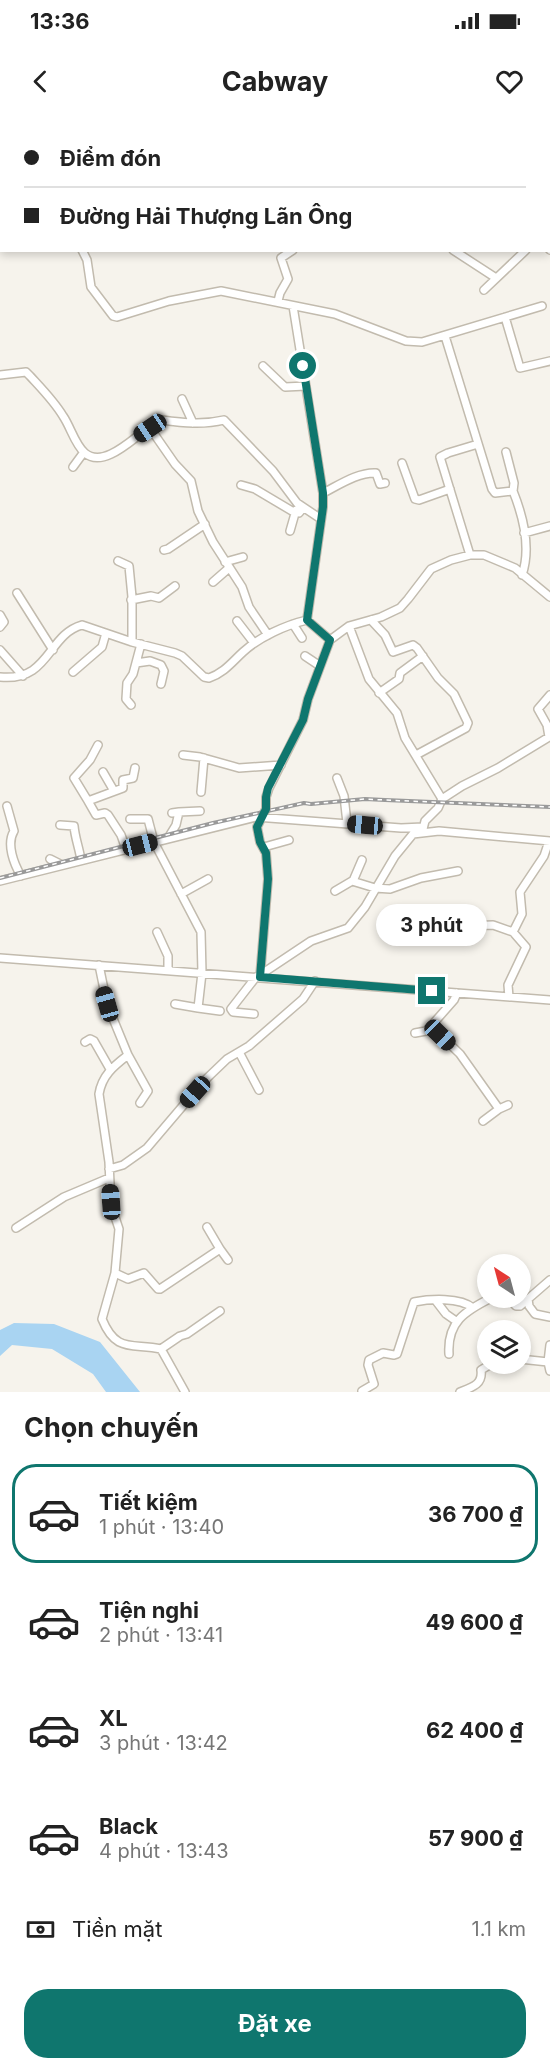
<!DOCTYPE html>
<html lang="vi">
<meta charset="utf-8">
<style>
body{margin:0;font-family:Inter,sans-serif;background:#f2f2f2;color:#222;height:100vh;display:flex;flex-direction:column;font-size:22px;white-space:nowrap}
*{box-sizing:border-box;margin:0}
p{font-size:20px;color:#767676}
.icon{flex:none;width:33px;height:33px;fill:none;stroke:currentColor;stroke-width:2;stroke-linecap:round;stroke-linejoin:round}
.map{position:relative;height:1272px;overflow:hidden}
.panel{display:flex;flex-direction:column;background:#fff;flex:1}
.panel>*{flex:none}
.top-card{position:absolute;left:0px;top:0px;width:550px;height:132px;box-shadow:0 3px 9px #0003;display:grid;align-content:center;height:132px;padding:0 24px;background:#fff}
.needle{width:39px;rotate:324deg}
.tools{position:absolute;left:477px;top:1134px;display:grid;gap:12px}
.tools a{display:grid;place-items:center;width:54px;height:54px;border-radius:50%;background:#fff;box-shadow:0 3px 9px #0003;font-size:30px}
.end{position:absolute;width:27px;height:27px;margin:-14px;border:8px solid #0f766e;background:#fff;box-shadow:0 0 0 3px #fff}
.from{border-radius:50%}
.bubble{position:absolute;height:42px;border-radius:21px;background:#fff;box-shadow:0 3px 9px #0003;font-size:20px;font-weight:700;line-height:42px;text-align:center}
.car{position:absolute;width:18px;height:36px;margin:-18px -9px;border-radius:8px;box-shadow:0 0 4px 2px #0007;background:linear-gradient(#222 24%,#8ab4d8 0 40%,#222 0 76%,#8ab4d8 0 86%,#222 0)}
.top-card b{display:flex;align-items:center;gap:21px;height:57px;font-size:22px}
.top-card b+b{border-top:2px solid #e0e0e0}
.top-card i{width:15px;height:15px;background:#222}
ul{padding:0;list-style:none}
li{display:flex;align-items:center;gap:18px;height:99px;margin:0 12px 9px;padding:0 12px;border:3px solid transparent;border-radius:24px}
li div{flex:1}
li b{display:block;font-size:22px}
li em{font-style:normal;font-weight:700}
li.active{border-color:#0f766e}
li>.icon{width:54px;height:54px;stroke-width:1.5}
h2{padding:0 24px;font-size:27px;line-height:72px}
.pay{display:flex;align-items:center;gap:15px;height:66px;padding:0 24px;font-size:22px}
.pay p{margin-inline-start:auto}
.cta{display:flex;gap:12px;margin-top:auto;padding:12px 24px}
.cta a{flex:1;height:69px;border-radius:24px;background:#0f766e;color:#fff;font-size:24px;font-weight:700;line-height:69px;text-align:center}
.status{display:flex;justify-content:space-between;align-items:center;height:42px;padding:0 30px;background:#fff;direction:ltr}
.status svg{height:16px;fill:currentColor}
header{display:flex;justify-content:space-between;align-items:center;height:78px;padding:0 24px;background:#fff;font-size:27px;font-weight:700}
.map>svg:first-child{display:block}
</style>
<div class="status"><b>13:36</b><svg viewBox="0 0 49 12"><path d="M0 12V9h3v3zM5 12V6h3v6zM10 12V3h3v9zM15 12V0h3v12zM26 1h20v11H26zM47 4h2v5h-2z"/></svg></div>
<header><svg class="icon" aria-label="back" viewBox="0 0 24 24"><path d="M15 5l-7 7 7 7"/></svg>Cabway<svg class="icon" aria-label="heart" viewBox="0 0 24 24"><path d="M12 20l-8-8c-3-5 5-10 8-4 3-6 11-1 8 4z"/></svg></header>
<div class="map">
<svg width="550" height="1272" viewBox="0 0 550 1272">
<rect width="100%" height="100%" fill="#f6f3ec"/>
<path fill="#a9d4f2" d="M 14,1203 L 54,1204 L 100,1222 L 140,1272 L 106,1272 L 93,1254 L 52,1229 L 12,1225 L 0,1236 L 0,1210 Z"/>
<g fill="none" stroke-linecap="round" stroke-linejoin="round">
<g stroke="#c2bbae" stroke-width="10">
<path id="minor" d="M 185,0 L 187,2
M 0,105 L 2,105
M 549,129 L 550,130
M 82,130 L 87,140 L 91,167 L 113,196 L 117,197 L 169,181 L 221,171 L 335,194 L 406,221 L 422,222 L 542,186
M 453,130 L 496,158
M 484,170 L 526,130
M 278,181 L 280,173 L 288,159 L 281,138 L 293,130
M 293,186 L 323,373 L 323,387 L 307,500
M 505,197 L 520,248 L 550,241
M 445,216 L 492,369 L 495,373 L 513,371 C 523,396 531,429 522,455
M 263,246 L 285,267 L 306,266
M 0,255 L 26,252 L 30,256 C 42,269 54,281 63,296 C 75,313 79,349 111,334 C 129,326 144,308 162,300 C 184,303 203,305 224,300 L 273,351 L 297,383 L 321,399
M 182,279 L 193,303
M 150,308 L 175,344 L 191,361 L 198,391 L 213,422 L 242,467 L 249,487 L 268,515
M 506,332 L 514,363 L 513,371
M 402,343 L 415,379 L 419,380 L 450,369
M 73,347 L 84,332
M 241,365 L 255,369 L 292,391 L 299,393 L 303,388
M 323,373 C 339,365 358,352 376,353 L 380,364 L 385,363
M 290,411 L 296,390
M 524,413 L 550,406
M 164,430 L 168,429 L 205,404
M 470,435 L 440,337 L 448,333 L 478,324
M 118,441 L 129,446 L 132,477 L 132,522
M 225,442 L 243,437
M 213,462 L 229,448
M 17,473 L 53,530
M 131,480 L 151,476 L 159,478 L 175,466
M 0,495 L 4,502 L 0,507
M 371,500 L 385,515 L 393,532 L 413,525 L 417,528 L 438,558 L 454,574 L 468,603 L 466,608 L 416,635
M 237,501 L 254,523
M 293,504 L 302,518
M 349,506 L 369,559 L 397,593 L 405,618 L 442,679
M 0,530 L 23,556
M 305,536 L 320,546
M 136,543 L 150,541 L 161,545 L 164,551 L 161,564
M 73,552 L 102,527 L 106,513
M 0,557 C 50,562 47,515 82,505 L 132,522 L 175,533 L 182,536 L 204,557 L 209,558 C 224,553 232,542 243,532 C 259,517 286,505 307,500 L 330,520 L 349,506 L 381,497 L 400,488 L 408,479 L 431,449 L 451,440 L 470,435 L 484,435 L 515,448 L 550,477
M 379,573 L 399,559 L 400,553 L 423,536
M 131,585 L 126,579 L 127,563 L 133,554 L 141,524
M 183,635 L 200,637 L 239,648 L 281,645
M 103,652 L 114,671
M 337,658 L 344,676 L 347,703
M 201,672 L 204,638
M 88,681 L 74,658 L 90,640 L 98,625
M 7,686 L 14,711 C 6,724 14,744 21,756
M 179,692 L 200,691
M 130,699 L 148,699 L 154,722 L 201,812 L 202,853 L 198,888 L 175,884
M 60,705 L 74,706 C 75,718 79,727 81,740
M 423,709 L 425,701 L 438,688 L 442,679 L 462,666 L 498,648 L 549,617 L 547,605 L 538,589 L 550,575
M 168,718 L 176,705 L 179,692 L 172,693
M 264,727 L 289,720
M 126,729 L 121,715 L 108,695 L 105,693 L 96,695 L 88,681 L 123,668 L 123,660 L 133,658 L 135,648
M 50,739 L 62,745
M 0,761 L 256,697 L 401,708 L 423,707
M 353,761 L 362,740
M 335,771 L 352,761 L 375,768 L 390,769 L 421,758 L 458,751
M 181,774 L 208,759
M 463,806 L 493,805 L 513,812 L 522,794 L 520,772 L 544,736 L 549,721
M 157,812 L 168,836 L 168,850
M 0,838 L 550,880
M 99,845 L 107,884 L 128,935 C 114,946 102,955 99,974 L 109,1042 L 111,1085 L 119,1109 L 115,1153 L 102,1199 C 116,1233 131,1223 161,1229 L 185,1272
M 260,855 L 311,821 L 348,808 L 365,787 L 395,736 L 413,714 L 439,711 L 550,721
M 260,857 L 268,759 L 266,733 L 260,722 L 257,707 L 266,689 L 266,677 L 269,668 L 303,600 L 308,579 L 330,520
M 457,873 L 454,880 L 431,906 L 460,934 L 499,989 L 508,985
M 509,877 L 508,865 L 526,827 L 513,812
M 198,888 L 220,891
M 254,894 L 233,892 L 231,889 L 256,857
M 415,913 L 426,911 L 431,906
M 85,922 L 90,919 L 94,921 L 110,949
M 239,932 L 259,970
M 128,935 L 148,971 L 140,983
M 483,1001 L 499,989
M 109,1049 L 123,1045 L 147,1028 L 204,961 L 227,939 L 249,926 L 303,879 L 315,861
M 16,1108 L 64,1077 L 109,1058
M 220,1129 L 228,1140
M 115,1153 L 128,1159 L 144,1153 L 158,1169 L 160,1169 L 220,1129 L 207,1107
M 508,1178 L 516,1186 L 520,1186 L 550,1160
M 528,1179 L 529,1186 L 535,1194 L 550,1197
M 436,1181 L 446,1194 L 456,1201
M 550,1225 L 548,1242 L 550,1251
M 161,1229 L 180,1216 L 187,1214 L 220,1191
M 449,1234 C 447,1202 465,1191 491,1178
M 520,1239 L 548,1242
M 362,1271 L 374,1264 L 368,1245 L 369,1240 L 383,1233 L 394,1235 L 397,1234 L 414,1182 C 430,1179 460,1177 473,1188
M 460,1272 C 473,1267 483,1264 481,1250 L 491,1244"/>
</g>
<use href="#minor" stroke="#fff" stroke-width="7"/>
<g stroke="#9a9a9a" stroke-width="4">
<path id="rail" d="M 0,758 L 213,703 L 304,683 L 311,684 L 365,679 L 385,680 L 550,687"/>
</g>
<use href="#rail" stroke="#fff" stroke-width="1.5" stroke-dasharray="4.5" stroke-linecap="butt"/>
</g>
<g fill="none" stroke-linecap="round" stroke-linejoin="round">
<path stroke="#0f766e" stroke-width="8" d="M 303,246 L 323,373 L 323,387 L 307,500 L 330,520 L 308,579 L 303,600 L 268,668 L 266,677 L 266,689 L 257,707 L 260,722 L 266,733 L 268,759 L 260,857 L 432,871"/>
</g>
</svg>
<div class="tools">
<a><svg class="needle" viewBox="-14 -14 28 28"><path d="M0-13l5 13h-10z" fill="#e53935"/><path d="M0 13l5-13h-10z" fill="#767676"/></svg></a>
<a><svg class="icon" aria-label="layers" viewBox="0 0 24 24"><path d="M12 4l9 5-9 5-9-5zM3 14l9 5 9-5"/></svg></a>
</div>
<i class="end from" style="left:303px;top:246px"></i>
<i class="end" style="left:432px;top:871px"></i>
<div class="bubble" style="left:376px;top:784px;width:111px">3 phút</div>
<i class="car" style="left:150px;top:308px;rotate:236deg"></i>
<i class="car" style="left:365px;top:705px;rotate:275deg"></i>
<i class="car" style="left:140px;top:725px;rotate:76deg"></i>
<i class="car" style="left:107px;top:884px;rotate:344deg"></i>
<i class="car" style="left:440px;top:915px;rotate:134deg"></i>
<i class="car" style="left:195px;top:972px;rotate:222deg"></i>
<i class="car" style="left:111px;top:1082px;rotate:356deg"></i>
<div class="top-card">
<b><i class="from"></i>Điểm đón</b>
<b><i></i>Đường Hải Thượng Lãn Ông</b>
</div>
</div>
<section class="panel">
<h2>Chọn chuyến</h2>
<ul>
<li class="active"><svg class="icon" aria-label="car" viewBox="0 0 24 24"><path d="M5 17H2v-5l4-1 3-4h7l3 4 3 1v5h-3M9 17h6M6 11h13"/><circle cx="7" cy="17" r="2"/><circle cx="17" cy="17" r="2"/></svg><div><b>Tiết kiệm</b><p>1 phút · 13:40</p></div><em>36 700 ₫</em></li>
<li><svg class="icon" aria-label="car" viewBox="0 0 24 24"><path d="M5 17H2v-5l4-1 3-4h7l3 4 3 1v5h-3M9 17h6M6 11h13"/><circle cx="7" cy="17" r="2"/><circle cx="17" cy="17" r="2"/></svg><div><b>Tiện nghi</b><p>2 phút · 13:41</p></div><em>49 600 ₫</em></li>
<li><svg class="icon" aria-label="car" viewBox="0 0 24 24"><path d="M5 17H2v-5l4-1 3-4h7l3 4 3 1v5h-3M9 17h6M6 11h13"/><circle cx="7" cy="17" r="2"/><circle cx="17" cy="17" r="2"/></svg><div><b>XL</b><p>3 phút · 13:42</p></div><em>62 400 ₫</em></li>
<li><svg class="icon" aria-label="car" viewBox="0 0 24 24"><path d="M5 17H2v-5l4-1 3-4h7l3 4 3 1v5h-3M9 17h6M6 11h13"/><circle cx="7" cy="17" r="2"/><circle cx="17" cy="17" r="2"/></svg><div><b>Black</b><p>4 phút · 13:43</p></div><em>57 900 ₫</em></li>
</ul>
<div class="pay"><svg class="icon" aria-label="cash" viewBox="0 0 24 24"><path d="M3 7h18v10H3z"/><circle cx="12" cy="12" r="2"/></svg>Tiền mặt<p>1.1 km</p></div>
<div class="cta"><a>Đặt xe</a></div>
</section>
